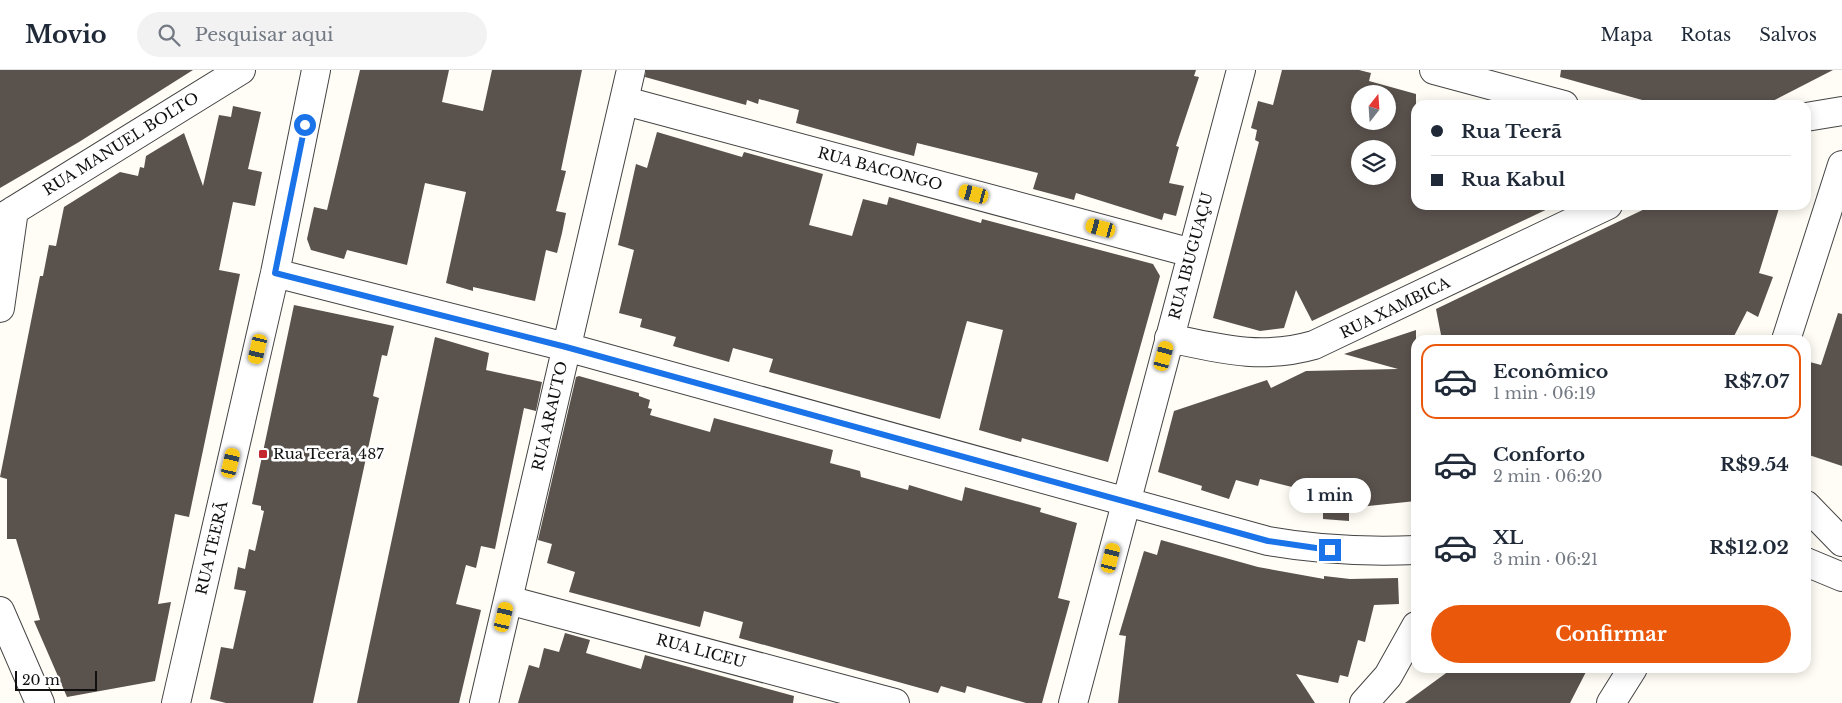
<!DOCTYPE html>
<html lang="pt">
<meta charset="utf-8">
<style>
body{margin:0;font-family:"Libre Baskerville",serif;background:#f2f2f3;color:#1f2937;height:100vh;display:flex;flex-direction:column;font-size:19px;white-space:nowrap}
*{box-sizing:border-box;margin:0}
p{font-size:16px;color:#747a83}
.icon{flex:none;width:28px;height:28px;fill:none;stroke:currentColor;stroke-width:2;stroke-linecap:round;stroke-linejoin:round}
.map{position:relative;flex:1;overflow:hidden}
.drawer{position:absolute;left:1411px;top:265px;width:400px;height:338px;display:flex;flex-direction:column;background:#fff;border-radius:15px;box-shadow:0 2px 12px #0003}
.drawer>*{flex:none}
.hud{position:absolute;left:1411px;top:30px;width:400px;height:110px;border-radius:15px;box-shadow:0 2px 12px #0003;display:grid;align-content:center;height:110px;padding:0 20px;background:#fff}
.needle{width:32px;rotate:17deg}
.buttons{position:absolute;left:1351px;top:15px;display:grid;gap:10px}
.buttons a{display:grid;place-items:center;width:45px;height:45px;border-radius:50%;background:#fff;box-shadow:0 2px 12px #0003;font-size:25px}
.scale{position:absolute;left:15px;bottom:12px;width:82px;box-sizing:border-box;padding-left:5px;border:2px solid #111;border-top:0;font-size:14px;line-height:18px;white-space:nowrap;color:#111;-webkit-text-stroke:4px #fff;paint-order:stroke}
.end{position:absolute;width:22px;height:22px;margin:-11px;border:6px solid #1a73e8;background:#fff;box-shadow:0 0 0 2px #fff}
.from{border-radius:50%}
.bubble{position:absolute;height:35px;border-radius:18px;background:#fff;box-shadow:0 2px 12px #0003;font-size:16px;font-weight:700;line-height:35px;text-align:center}
.car{position:absolute;width:15px;height:30px;margin:-15px -8px;border-radius:6px;box-shadow:0 0 4px 1px #0007;background:linear-gradient(#f5c518 24%,#345 0 40%,#f5c518 0 76%,#345 0 86%,#f5c518 0)}
.hud b{display:flex;align-items:center;gap:18px;height:48px;font-size:19px}
.hud b+b{border-top:1px solid #e0e1e3}
.hud i{width:12px;height:12px;background:#1f2937}
ul{padding:9px 0 0;list-style:none}
li{display:flex;align-items:center;gap:15px;height:75px;margin:0 10px 8px;padding:0 10px;border:2px solid transparent;border-radius:15px}
li div{flex:1}
li b{display:block;font-size:19px}
li em{font-style:normal;font-weight:700}
li.active{border-color:#ea580c}
li>.icon{width:45px;height:45px;stroke-width:1.5}
.button{display:flex;gap:10px;margin-top:auto;padding:10px 20px}
.button a{flex:1;height:58px;border-radius:30px;background:#ea580c;color:#fff;font-size:20px;font-weight:700;line-height:58px;text-align:center}
header{display:flex;align-items:center;gap:30px;box-sizing:border-box;height:70px;padding:0 25px;background:#fff;border-bottom:1px solid #e0e1e3}
header strong{font-size:24px}
nav{display:flex;gap:28px;margin-inline-start:auto;font-size:18px}
.search{width:350px;height:45px;background:#f2f2f3;display:flex;align-items:center;gap:12px;box-sizing:border-box;padding:0 18px;border-radius:28px;color:#747a83;font-size:19px}
.map>svg:first-child{display:block}
</style>
<header>
<strong>Movio</strong>
<div class="search"><svg class="icon" aria-label="search" viewBox="0 0 24 24"><circle cx="10" cy="10" r="6"/><path d="M15 15l6 6"/></svg>Pesquisar aqui</div>
<nav><a>Mapa</a><a>Rotas</a><a>Salvos</a></nav>
</header>
<div class="map">
<svg width="1842" height="633" viewBox="0 0 1842 633">
<rect width="100%" height="100%" fill="#fffdf5"/>
<path fill="#5a524d" fill-rule="evenodd" d="M 0,0 L 193,0 L 79,72 L 0,118 Z
M 360,0 L 449,0 L 442,32 L 483,41 L 492,0 L 582,0 L 561,100 L 566,101 L 556,141 L 566,143 L 562,163 L 557,183 L 546,180 L 535,231 L 473,217 L 473,221 L 446,213 L 466,122 L 425,113 L 407,195 L 347,180 L 344,189 L 311,180 L 307,169 L 314,137 L 327,140 Z
M 646,0 L 1196,0 L 1194,6 L 1199,7 L 1176,76 L 1179,77 L 1169,113 L 1184,116 L 1176,146 L 1164,143 L 1162,150 L 1076,123 L 1074,130 L 1033,119 L 1038,103 L 917,73 L 914,86 L 895,81 L 796,53 L 799,40 L 759,29 L 758,34 L 747,30 L 746,35 L 645,7 Z
M 1282,0 L 1359,0 L 1371,3 L 1369,11 L 1416,24 L 1416,135 L 1556,135 L 1312,251 L 1296,220 L 1284,258 L 1260,261 L 1213,248 L 1259,72 L 1255,70 L 1257,60 L 1251,58 L 1258,31 L 1273,35 ZM 1360,24 L 1388,24 L 1388,51 L 1360,51 ZM 1360,79 L 1388,79 L 1388,106 L 1360,106 Z
M 1561,0 L 1833,0 L 1765,35 L 1660,35 L 1560,7 Z
M 233,36 L 261,42 L 248,99 L 262,102 L 255,136 L 233,132 L 219,200 L 240,204 L 189,447 L 175,444 L 158,534 L 171,532 L 155,611 L 67,627 L 34,551 L 40,550 L 16,469 L 7,469 L 7,409 L 0,407 L 40,206 L 43,206 L 49,175 L 56,176 L 64,137 L 120,102 L 138,106 L 140,97 L 144,98 L 146,86 L 184,63 L 203,116 L 219,45 L 231,47 Z
M 657,62 L 742,87 L 744,82 L 823,104 L 809,155 L 852,166 L 863,129 L 887,135 L 889,127 L 981,153 L 982,149 L 1153,194 L 1160,206 L 1108,392 L 1022,368 L 1021,372 L 979,360 L 1003,260 L 967,251 L 940,349 L 769,302 L 773,289 L 733,278 L 729,292 L 673,276 L 676,267 L 640,257 L 642,249 L 619,243 L 634,180 L 618,175 L 636,94 L 647,98 Z
M 1653,135 L 1780,135 L 1759,203 L 1773,207 L 1758,247 L 1747,241 L 1732,270 L 1442,270 L 1436,239 Z
M 294,235 L 394,256 L 387,286 L 382,285 L 373,326 L 379,328 L 313,633 L 226,633 L 210,629 L 221,577 L 233,579 L 246,521 L 234,519 L 238,497 L 245,499 L 249,479 L 255,481 L 264,441 L 261,440 L 261,436 L 252,434 Z
M 1838,243 L 1842,244 L 1842,396 L 1806,384 L 1806,291 L 1821,295 Z
M 1416,260 L 1416,431 L 1349,438 L 1349,451 L 1323,449 L 1323,433 L 1310,434 L 1310,424 L 1305,424 L 1304,420 L 1260,409 L 1258,416 L 1236,410 L 1229,429 L 1201,420 L 1202,416 L 1158,402 L 1174,341 L 1267,310 L 1271,318 L 1306,301 L 1398,299 L 1344,284 Z
M 435,267 L 489,283 L 486,300 L 542,312 L 536,341 L 524,338 L 495,479 L 481,476 L 476,498 L 466,495 L 456,534 L 481,540 L 459,633 L 357,633 Z
M 579,306 L 639,323 L 639,326 L 650,330 L 648,338 L 652,339 L 650,345 L 710,362 L 714,348 L 833,380 L 830,393 L 860,401 L 861,407 L 908,420 L 909,415 L 962,431 L 965,417 L 1041,438 L 1040,442 L 1077,453 L 1058,528 L 1070,531 L 1042,633 L 1026,633 L 967,616 L 965,623 L 941,616 L 938,623 L 739,568 L 743,552 L 704,541 L 700,557 L 569,522 L 575,502 L 547,493 L 552,474 L 538,470 L 576,307 Z
M 1161,470 L 1258,497 L 1324,509 L 1324,506 L 1350,509 L 1398,508 L 1399,534 L 1374,535 L 1365,572 L 1358,570 L 1348,607 L 1340,605 L 1338,613 L 1296,604 L 1315,633 L 1118,633 L 1126,566 L 1119,565 L 1144,481 L 1157,485 Z
M 565,563 L 590,570 L 586,583 L 641,599 L 645,585 L 794,626 L 793,633 L 518,633 L 529,595 L 539,598 L 544,578 L 559,582 Z
M 1453,598 L 1588,598 L 1570,633 L 1405,633 Z"/>
<g fill="none" stroke-linecap="round" stroke-linejoin="round">
<g stroke="#444" stroke-width="30">
<path id="minor" d="M 1434,0 L 1564,35
M 625,31 L 1192,183
M 1806,47 L 1842,41
M 0,149 L 241,0
M 275,203 L 566,277 L 1268,471 C 1318,480 1366,482 1416,480
M 0,238 L 14,140
M 1169,268 C 1221,279 1261,290 1314,275 L 1608,135
M 1786,270 L 1842,95
M 1806,435 L 1842,472
M 1806,492 L 1842,507
M 508,530 L 895,633
M 0,541 L 40,633
M 176,633 L 275,203 L 316,0
M 484,633 L 631,0
M 1073,633 L 1241,0
M 1364,633 L 1388,606 L 1416,556
M 1611,633 L 1633,598"/>
</g>
<use href="#minor" stroke="#fff" stroke-width="28"/>
</g>
<g fill="none" stroke-linecap="round" stroke-linejoin="round">
<path stroke="#1a73e8" stroke-width="6" d="M 305,55 L 275,203 L 566,277 L 1268,471 L 1330,480"/>
</g>
<rect fill="#c4262e" stroke="#fff" stroke-width="2" x="258" y="379" width="10" height="10" rx="2.5"/>
<g text-anchor="middle" stroke-width="5" stroke-linejoin="round" paint-order="stroke">
<g font-size="15" fill="#111" stroke="#fff">
<text transform="translate(121 74) rotate(-32)" y="5">RUA MANUEL BOLTO</text>
<text transform="translate(880 99) rotate(15)" y="5">RUA BACONGO</text>
<text transform="translate(1191 186) rotate(-75)" y="5">RUA IBUGUAÇU</text>
<text transform="translate(1395 238) rotate(-26)" y="5">RUA XAMBICA</text>
<text transform="translate(550 346) rotate(-77)" y="5">RUA ARAUTO</text>
<text transform="translate(212 478) rotate(-77)" y="5">RUA TEERÃ</text>
<text transform="translate(701 581) rotate(15)" y="5">RUA LICEU</text>
</g>
<g font-size="15" fill="#111" stroke="#fff" text-anchor="start">
<text x="273" y="389">Rua Teerã, 487</text>
</g>
</g>
</svg>
<div class="buttons">
<a><svg class="needle" viewBox="-14 -14 28 28"><path d="M0-13l5 13h-10z" fill="#e53935"/><path d="M0 13l5-13h-10z" fill="#747a83"/></svg></a>
<a><svg class="icon" aria-label="layers" viewBox="0 0 24 24"><path d="M12 4l9 5-9 5-9-5zM3 14l9 5 9-5"/></svg></a>
</div>
<div class="scale">20 m</div>
<i class="end from" style="left:305px;top:55px"></i>
<i class="end" style="left:1330px;top:480px"></i>
<div class="bubble" style="left:1289px;top:408px;width:82px">1 min</div>
<i class="car" style="left:974px;top:124px;rotate:285deg"></i>
<i class="car" style="left:1101px;top:158px;rotate:285deg"></i>
<i class="car" style="left:258px;top:279px;rotate:193deg"></i>
<i class="car" style="left:1164px;top:286px;rotate:15deg"></i>
<i class="car" style="left:231px;top:393px;rotate:13deg"></i>
<i class="car" style="left:1111px;top:488px;rotate:14deg"></i>
<i class="car" style="left:504px;top:547px;rotate:13deg"></i>
<div class="hud">
<b><i class="from"></i>Rua Teerã</b>
<b><i></i>Rua Kabul</b>
</div>
<section class="drawer">
<ul>
<li class="active"><svg class="icon" aria-label="car" viewBox="0 0 24 24"><path d="M5 17H2v-5l4-1 3-4h7l3 4 3 1v5h-3M9 17h6M6 11h13"/><circle cx="7" cy="17" r="2"/><circle cx="17" cy="17" r="2"/></svg><div><b>Econômico</b><p>1 min · 06:19</p></div><em>R$7.07</em></li>
<li><svg class="icon" aria-label="car" viewBox="0 0 24 24"><path d="M5 17H2v-5l4-1 3-4h7l3 4 3 1v5h-3M9 17h6M6 11h13"/><circle cx="7" cy="17" r="2"/><circle cx="17" cy="17" r="2"/></svg><div><b>Conforto</b><p>2 min · 06:20</p></div><em>R$9.54</em></li>
<li><svg class="icon" aria-label="car" viewBox="0 0 24 24"><path d="M5 17H2v-5l4-1 3-4h7l3 4 3 1v5h-3M9 17h6M6 11h13"/><circle cx="7" cy="17" r="2"/><circle cx="17" cy="17" r="2"/></svg><div><b>XL</b><p>3 min · 06:21</p></div><em>R$12.02</em></li>
</ul>
<div class="button"><a>Confirmar</a></div>
</section>
</div>
